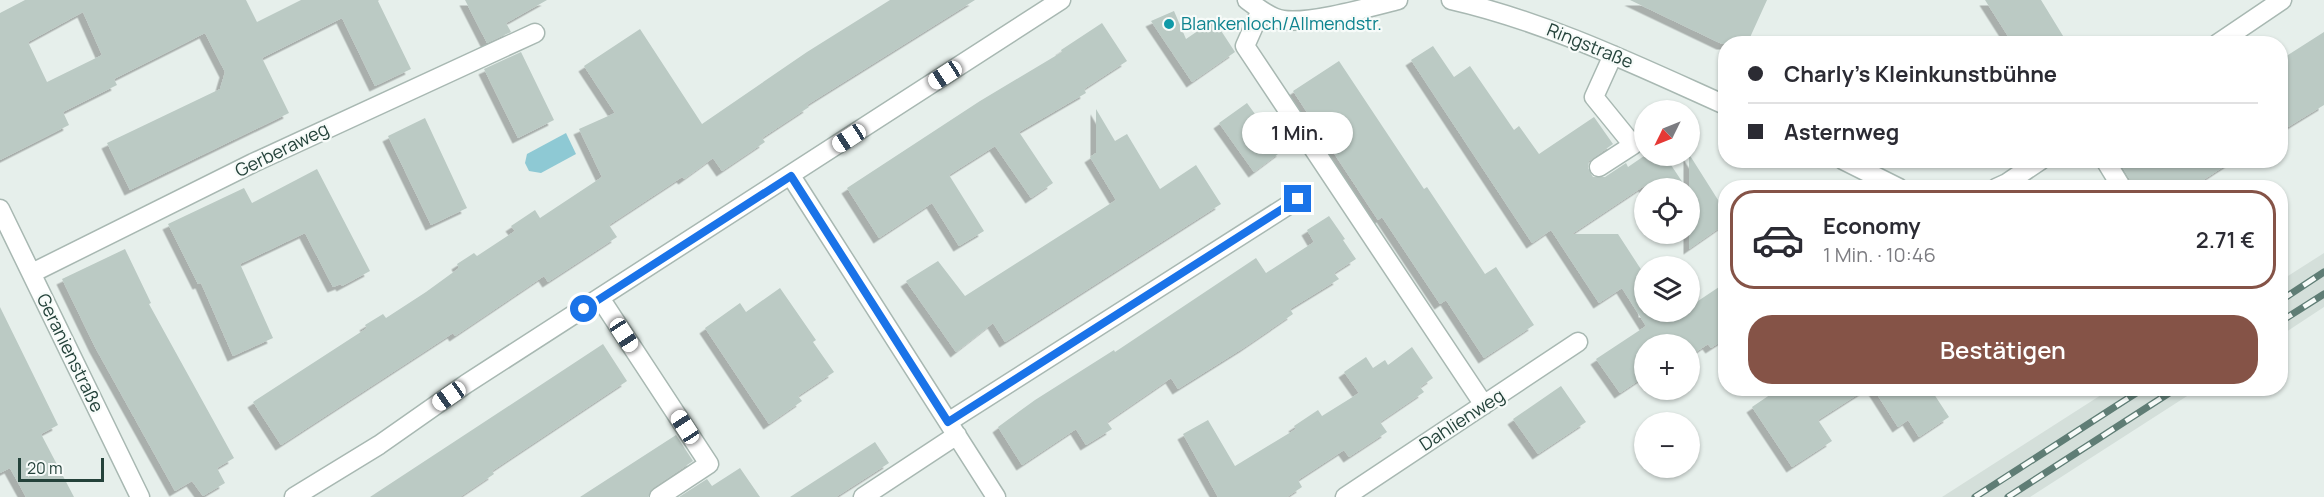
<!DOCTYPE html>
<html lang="de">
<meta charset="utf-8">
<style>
body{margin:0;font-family:Manrope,sans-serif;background:#f7f7f7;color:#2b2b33;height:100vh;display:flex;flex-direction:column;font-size:22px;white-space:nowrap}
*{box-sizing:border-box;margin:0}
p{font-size:20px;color:#7c7c81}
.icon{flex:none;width:33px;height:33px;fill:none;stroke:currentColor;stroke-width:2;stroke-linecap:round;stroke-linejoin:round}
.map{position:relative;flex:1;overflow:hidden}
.sheet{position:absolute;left:1718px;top:180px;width:570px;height:216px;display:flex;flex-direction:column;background:#fff;border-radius:24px;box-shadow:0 2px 4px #0004}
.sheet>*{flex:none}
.banner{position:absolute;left:1718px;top:36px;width:570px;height:132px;border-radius:24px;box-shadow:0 2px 4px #0004;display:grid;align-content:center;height:132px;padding:0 30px;background:#fff}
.needle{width:39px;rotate:227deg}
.fabs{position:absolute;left:1634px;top:100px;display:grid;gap:12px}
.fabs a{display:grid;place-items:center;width:66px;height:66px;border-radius:50%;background:#fff;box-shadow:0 2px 4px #0004;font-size:30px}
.scale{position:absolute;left:18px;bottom:15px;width:86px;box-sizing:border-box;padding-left:6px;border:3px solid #24423a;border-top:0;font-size:16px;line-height:21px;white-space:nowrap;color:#24423a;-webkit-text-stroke:4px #f7fbf9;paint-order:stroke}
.end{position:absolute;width:27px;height:27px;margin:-14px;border:8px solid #1a73e8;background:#fff;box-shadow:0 0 0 3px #fff}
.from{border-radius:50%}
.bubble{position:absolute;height:42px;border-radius:21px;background:#fff;box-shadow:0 2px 4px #0004;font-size:20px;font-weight:600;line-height:42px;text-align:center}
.car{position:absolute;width:18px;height:36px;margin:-18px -9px;border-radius:8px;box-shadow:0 0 4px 2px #0007;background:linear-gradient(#fff 24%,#345 0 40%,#fff 0 76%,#345 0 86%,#fff 0)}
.banner b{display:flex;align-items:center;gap:21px;height:57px;font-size:22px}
.banner b+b{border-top:2px solid #e1e1e2}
.banner i{width:15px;height:15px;background:#2b2b33}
ul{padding:10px 0 0;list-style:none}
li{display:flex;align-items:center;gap:18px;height:99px;margin:0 12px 9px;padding:0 18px;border:3px solid transparent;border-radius:24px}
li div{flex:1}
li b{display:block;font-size:22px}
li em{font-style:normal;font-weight:600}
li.on{border-color:#855347}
li>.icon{width:54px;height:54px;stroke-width:1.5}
.button{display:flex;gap:12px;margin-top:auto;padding:12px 30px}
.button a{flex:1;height:69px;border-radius:24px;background:#855347;color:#fff;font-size:24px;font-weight:600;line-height:69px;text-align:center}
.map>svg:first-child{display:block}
</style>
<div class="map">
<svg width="2324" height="497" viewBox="0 0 2324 497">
<defs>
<filter id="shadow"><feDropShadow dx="-5.5" dy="5.5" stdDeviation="0" flood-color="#0004"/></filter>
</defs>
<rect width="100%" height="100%" fill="#e6efeb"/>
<path fill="#d4dfda" d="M 2324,253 L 2324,307 L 2280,336 L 2280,281 Z
M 2112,388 L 2198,389 L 2030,497 L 1942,497 Z"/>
<path fill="#8ec9d4" d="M 566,133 L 576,154 L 541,173 L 529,171 L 525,163 L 527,154 Z"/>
<path fill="#bbcac4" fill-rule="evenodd" filter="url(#shadow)" d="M 25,0 L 246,0 L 257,22 L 301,0 L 379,0 L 378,1 L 411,69 L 375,86 L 342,18 L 262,58 L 289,113 L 130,190 L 107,143 L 220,89 L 225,72 L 205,33 L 114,79 L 117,85 L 63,112 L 69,125 L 0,160 L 0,13 ZM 83,12 L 102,55 L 47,82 L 28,42 Z
M 465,0 L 547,0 L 506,23 L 511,32 L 487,43 Z
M 890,0 L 975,0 L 807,105 L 809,107 L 762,138 L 765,142 L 722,171 L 713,158 L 684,179 L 682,177 L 609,225 L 617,237 L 548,282 L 544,276 L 455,336 L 453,333 L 281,445 L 253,402 L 367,328 L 365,325 L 383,314 L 386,318 L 426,292 L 459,268 L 457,264 L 474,253 L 477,256 L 515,231 L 511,226 L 535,210 L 540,218 L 602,177 L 579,129 L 615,113 L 584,66 L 640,29 L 702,124 L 807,52 Z
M 1630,0 L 1767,0 L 1747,44 L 1722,44 Z
M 1985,0 L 2041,0 L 2068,44 L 2013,44 Z
M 1174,11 L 1186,39 L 1214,20 L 1235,52 L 1192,82 L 1151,21 Z
M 1102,23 L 1127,61 L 1084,89 L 1086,93 L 1019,132 L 1053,183 L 1031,198 L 995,146 L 949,175 L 984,231 L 959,246 L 932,203 L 879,238 L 847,188 L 980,101 L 1062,52 L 1061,50 Z
M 2324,32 L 2324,105 L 2280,132 L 2280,60 Z
M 1433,46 L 1454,77 L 1470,66 L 1514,130 L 1519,126 L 1539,154 L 1594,117 L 1613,144 L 1589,161 L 1588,168 L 1593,177 L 1605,177 L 1626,163 L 1628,167 L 1644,156 L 1665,156 L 1687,189 L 1646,189 L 1644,186 L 1572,234 L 1618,234 L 1644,274 L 1644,312 L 1689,312 L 1689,307 L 1725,283 L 1725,339 L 1711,348 L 1708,344 L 1693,354 L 1689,345 L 1644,345 L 1644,377 L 1620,393 L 1596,359 L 1646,326 L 1622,288 L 1599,303 L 1551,230 L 1532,243 L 1411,60 Z
M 521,52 L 554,120 L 518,138 L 484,69 Z
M 1339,61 L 1424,189 L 1427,187 L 1485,274 L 1496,267 L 1534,325 L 1484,358 L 1446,300 L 1440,304 L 1382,217 L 1378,220 L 1293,91 Z
M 1247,103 L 1282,151 L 1254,172 L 1219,123 Z
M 1096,109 L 1115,141 L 1127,134 L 1160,189 L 1196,165 L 1221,204 L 1005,342 L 993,323 L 956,352 L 906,281 L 938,261 L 965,296 L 1116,200 L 1090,157 L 1096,153 Z
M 425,118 L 467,208 L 431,225 L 388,136 Z
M 1689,154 L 1725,211 L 1725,224 L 1689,249 Z
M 2118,160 L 2234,160 L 2191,188 L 2135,188 Z
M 317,169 L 370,271 L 342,286 L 341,284 L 333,287 L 305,233 L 240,264 L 273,338 L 233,356 L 201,283 L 198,284 L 168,224 L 244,188 L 252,203 Z
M 1329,216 L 1345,239 L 1343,240 L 1356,259 L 1334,273 L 1339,279 L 1290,309 L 1293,314 L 1245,347 L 1178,389 L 1171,378 L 1107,422 L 1112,429 L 1086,445 L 1076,429 L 1022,465 L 998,427 L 1035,400 L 1114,350 L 1115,352 L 1256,258 L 1266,273 L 1314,242 L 1307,230 Z
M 125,249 L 151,303 L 149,304 L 234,458 L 217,468 L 225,483 L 203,496 L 192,481 L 175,491 L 95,347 L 62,279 Z
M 780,288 L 816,340 L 813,342 L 834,372 L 798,396 L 802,401 L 769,424 L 705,328 L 740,303 L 746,312 Z
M 0,307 L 58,425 L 41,434 L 74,497 L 26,497 L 10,468 L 0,473 Z
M 603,344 L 627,381 L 492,471 L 494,474 L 460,497 L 370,497 Z
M 1412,347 L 1433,378 L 1420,387 L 1424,392 L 1380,422 L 1387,432 L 1349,457 L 1344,450 L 1298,480 L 1302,487 L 1287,497 L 1218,497 L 1183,434 L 1208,420 L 1235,466 L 1296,429 L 1294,426 L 1318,410 L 1322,416 L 1359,393 L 1344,372 L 1366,357 L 1373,368 L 1385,360 L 1388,365 Z
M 1561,386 L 1586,422 L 1538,454 L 1513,419 Z
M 1780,388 L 1868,388 L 1818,420 L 1832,441 L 1792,467 L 1752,407 Z
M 1873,388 L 1930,388 L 1949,417 L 1919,437 L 1908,420 L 1898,427 Z
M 676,435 L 693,461 L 653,488 L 648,497 L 580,497 Z
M 875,442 L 889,463 L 836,497 L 790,497 Z
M 740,468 L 760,497 L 679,497 L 707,479 L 712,486 Z"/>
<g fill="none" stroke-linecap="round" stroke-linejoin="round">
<g stroke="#a8b8b2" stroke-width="21">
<path id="minor" d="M 1247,0 C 1258,8 1270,18 1283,20 C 1310,24 1370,7 1398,0
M 1451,0 C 1547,22 1636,65 1725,105
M 1261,10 L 1245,46 L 1484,405
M 2217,44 L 2282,0
M 1843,160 L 1899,188
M 2105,160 L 2122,188
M 1599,167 L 1633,145 L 1594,97 L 1613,55
M 791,176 L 996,497
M 1996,188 L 2007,183 L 2041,160
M 0,209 L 140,497
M 32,273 L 253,163 L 535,33
M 600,298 L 709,464 L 659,497
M 948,422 L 1298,199
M 294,497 L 379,445 L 466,384 L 1061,0
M 863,497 L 957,435
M 1345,497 L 1578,342"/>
</g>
<use href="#minor" stroke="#fff" stroke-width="18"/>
<g stroke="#5f7d75" stroke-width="7">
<path id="rail" d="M 2280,301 L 2324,272
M 2280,322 L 2324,294
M 1975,497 L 2144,388
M 2008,497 L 2177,388"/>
</g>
<use href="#rail" stroke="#f7fbf9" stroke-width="4.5" stroke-dasharray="14" stroke-linecap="butt"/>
</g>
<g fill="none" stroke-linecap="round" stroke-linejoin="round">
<path stroke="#1a73e8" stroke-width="8" d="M 584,309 L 791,176 L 948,422 L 1298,199"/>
</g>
<circle fill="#0f9aa8" stroke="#f7fbf9" stroke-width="2" cx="1169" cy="24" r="6"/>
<g text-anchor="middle" stroke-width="4.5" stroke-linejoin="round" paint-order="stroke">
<g font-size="18" fill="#0d838f" stroke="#f7fbf9" text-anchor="start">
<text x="1181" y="30">Blankenloch/Allmendstr.</text>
</g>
<g font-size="18" fill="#24423a" stroke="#f7fbf9">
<text transform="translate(1590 46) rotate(22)" y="6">Ringstraße</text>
<text transform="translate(282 150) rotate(-26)" y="6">Gerberaweg</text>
<text transform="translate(70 353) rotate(64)" y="6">Geranienstraße</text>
<text transform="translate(1462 420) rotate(-33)" y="6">Dahlienweg</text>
</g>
</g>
</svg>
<div class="fabs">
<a><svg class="needle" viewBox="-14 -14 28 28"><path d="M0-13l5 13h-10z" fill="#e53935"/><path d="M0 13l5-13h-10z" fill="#7c7c81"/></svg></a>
<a><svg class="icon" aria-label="locate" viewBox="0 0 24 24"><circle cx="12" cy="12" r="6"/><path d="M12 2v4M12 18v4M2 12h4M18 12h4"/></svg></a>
<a><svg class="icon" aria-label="layers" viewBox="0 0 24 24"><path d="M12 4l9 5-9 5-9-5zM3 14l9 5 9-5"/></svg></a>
<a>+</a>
<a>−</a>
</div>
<div class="scale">20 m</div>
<i class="end from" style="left:584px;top:309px"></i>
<i class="end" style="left:1298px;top:199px"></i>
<div class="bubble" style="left:1242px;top:112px;width:111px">1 Min.</div>
<i class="car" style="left:945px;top:75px;rotate:237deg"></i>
<i class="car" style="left:849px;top:138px;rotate:237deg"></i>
<i class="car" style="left:624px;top:335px;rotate:147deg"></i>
<i class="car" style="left:449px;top:396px;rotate:235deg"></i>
<i class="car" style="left:685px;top:427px;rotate:327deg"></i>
<div class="banner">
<b><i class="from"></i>Charly's Kleinkunstbühne</b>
<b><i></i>Asternweg</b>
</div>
<section class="sheet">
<ul>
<li class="on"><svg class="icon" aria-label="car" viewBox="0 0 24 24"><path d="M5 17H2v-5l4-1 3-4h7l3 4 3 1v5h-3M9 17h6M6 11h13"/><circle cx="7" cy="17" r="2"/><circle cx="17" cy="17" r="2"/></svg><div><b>Economy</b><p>1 Min. · 10:46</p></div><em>2.71 €</em></li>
</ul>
<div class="button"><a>Bestätigen</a></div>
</section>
</div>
